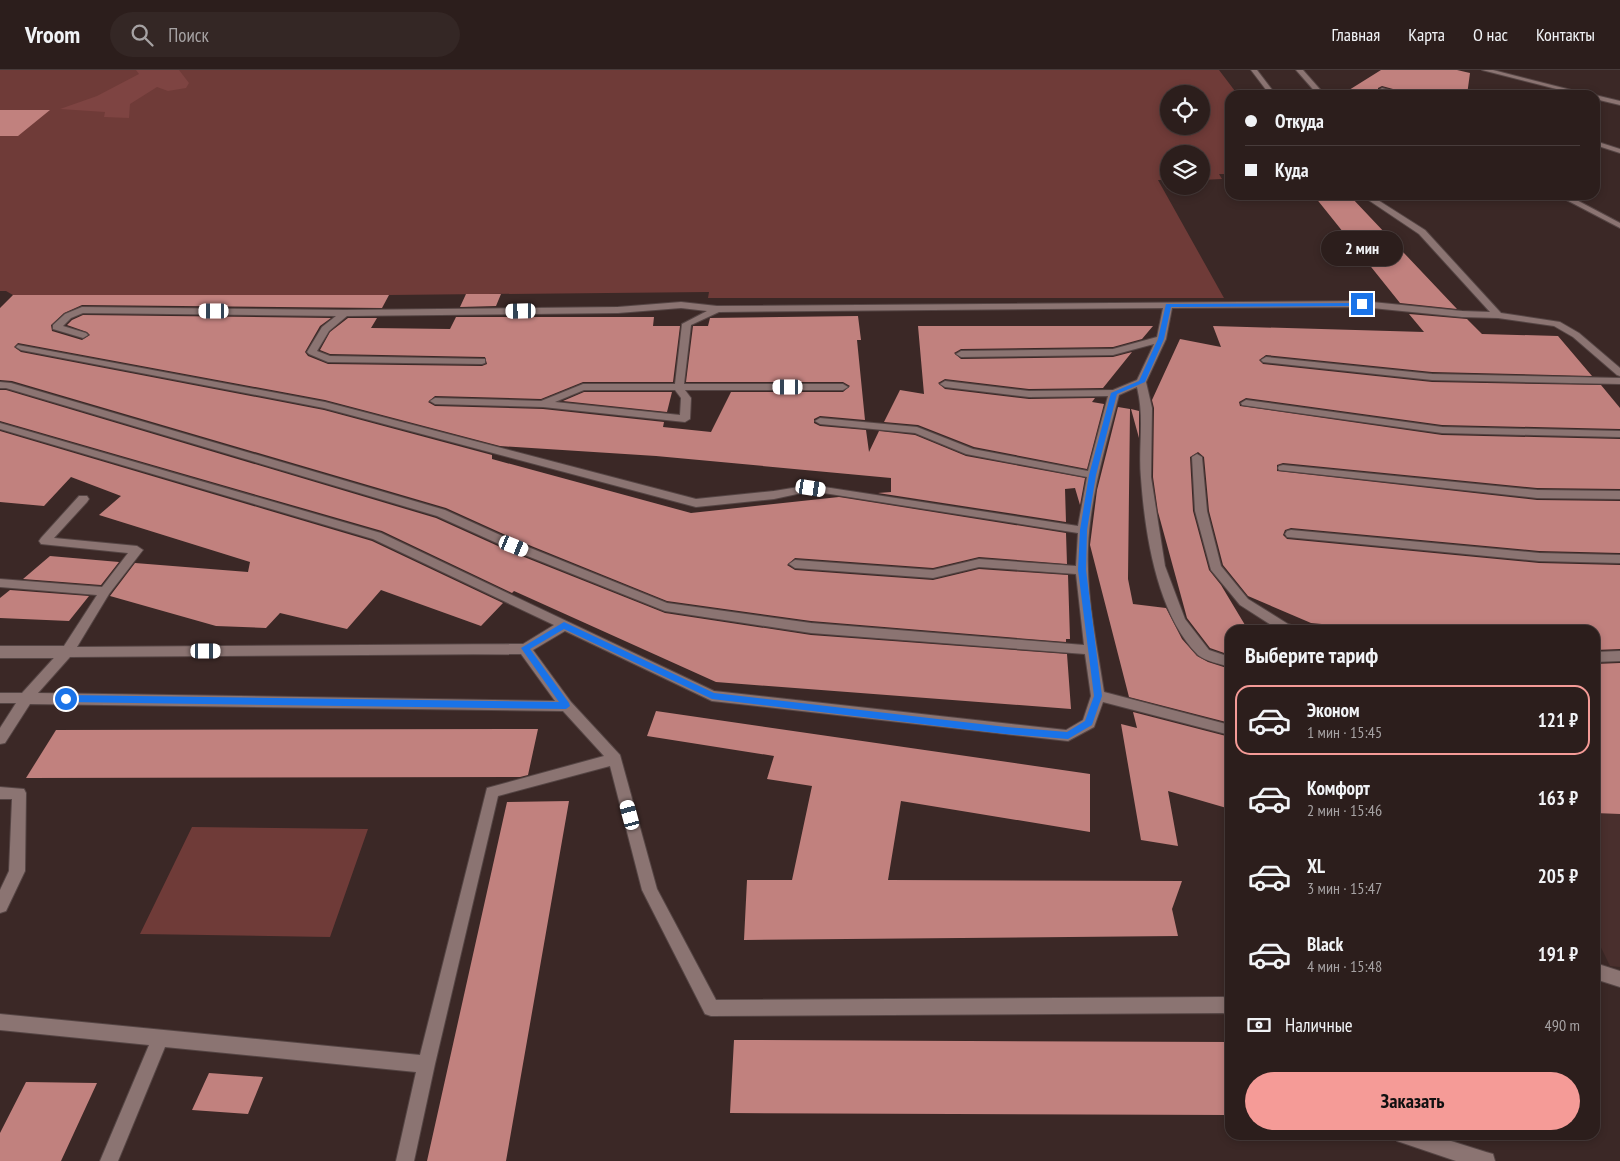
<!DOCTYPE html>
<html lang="ru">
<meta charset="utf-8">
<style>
body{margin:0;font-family:"PT Sans Narrow",sans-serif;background:#342725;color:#f1f3f6;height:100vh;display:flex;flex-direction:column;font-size:19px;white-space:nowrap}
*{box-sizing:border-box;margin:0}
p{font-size:16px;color:#a6a2a3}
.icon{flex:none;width:28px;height:28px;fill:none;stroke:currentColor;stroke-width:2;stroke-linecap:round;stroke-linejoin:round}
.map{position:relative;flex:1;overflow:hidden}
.sheet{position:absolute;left:1225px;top:555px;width:375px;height:515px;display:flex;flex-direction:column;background:#2c1e1c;border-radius:15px;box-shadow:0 2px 8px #0003,0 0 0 1px #483c3b}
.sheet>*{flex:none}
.top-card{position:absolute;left:1225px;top:20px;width:375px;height:110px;border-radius:15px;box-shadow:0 2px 8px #0003,0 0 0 1px #483c3b;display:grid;align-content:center;height:110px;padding:0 20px;background:#2c1e1c}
.fabs{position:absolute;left:1160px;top:15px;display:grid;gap:10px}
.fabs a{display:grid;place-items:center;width:50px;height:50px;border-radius:50%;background:#2c1e1c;box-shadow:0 2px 8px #0003,0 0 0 1px #483c3b;font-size:25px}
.end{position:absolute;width:22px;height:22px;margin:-11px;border:6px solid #1a73e8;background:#fff;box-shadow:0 0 0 2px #fff}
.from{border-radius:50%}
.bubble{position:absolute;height:35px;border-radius:18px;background:#2c1e1c;box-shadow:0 2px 8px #0003,0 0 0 1px #483c3b;font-size:16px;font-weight:700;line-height:35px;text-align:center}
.car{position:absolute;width:15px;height:30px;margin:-15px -8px;border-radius:6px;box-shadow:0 0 4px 1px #0007;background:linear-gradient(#fff 24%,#345 0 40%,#fff 0 76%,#345 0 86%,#fff 0)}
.top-card b{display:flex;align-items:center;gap:18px;height:48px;font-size:19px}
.top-card b+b{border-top:1px solid #483c3b}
.top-card i{width:12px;height:12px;background:#f1f3f6}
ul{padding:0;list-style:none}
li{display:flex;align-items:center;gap:15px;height:70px;margin:0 10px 8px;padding:0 10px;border:2px solid transparent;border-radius:15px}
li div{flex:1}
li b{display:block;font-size:19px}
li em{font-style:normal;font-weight:700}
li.active{border-color:#f59b97}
li>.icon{width:45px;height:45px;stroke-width:1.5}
h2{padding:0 20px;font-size:22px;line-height:60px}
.pay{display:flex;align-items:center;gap:12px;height:55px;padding:0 20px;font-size:19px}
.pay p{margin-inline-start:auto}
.button{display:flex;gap:10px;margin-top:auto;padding:10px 20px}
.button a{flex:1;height:58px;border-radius:30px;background:#f59b97;color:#111;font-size:20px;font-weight:700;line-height:58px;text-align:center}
header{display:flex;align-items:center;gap:30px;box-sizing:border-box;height:70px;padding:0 25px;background:#2c1e1c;border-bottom:1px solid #483c3b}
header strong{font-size:24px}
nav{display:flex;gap:28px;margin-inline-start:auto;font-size:18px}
.search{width:350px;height:45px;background:#342725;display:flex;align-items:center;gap:12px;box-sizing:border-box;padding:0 18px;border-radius:28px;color:#a6a2a3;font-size:19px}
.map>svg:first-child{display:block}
</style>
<header>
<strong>Vroom</strong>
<div class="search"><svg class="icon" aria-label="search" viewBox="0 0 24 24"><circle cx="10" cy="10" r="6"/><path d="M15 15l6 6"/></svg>Поиск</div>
<nav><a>Главная</a><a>Карта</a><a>О нас</a><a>Контакты</a></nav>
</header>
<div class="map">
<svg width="1620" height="1091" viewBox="0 0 1620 1091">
<rect width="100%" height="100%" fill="#3b2826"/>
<path fill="#492f2d" d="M 1595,692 L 1620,693 L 1620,897 L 1610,896 L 1595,865 Z"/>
<path fill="#6f3b38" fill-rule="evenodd" d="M 0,0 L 1219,0 L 1238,25 L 1230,25 L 1230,104 L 1219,104 L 1222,109 L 1201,110 L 1201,84 L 1169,84 L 1169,110 L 1158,110 L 1224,228 L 708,228 L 709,222 L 389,225 L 13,225 L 6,221 L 0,221 ZM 1169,24 L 1201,24 L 1201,56 L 1169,56 Z
M 192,757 L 368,759 L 330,867 L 140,864 Z"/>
<path fill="#7e4442" d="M 136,0 L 179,0 L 189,13 L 186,18 L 168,21 L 157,17 L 130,34 L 129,48 L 104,47 L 105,42 L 60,39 L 97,26 L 139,4 Z"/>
<path fill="#c1817e" d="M 1381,0 L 1457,0 L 1470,3 L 1467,25 L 1407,25 L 1404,22 L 1382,16 L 1378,18 L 1378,21 L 1387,25 L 1341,25 Z
M 0,40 L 50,40 L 18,66 L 0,66 Z
M 1315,127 L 1351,127 L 1457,239 L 1400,233 Z
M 466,224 L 501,224 L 496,236 L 460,237 Z
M 13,225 L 389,225 L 382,238 L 82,235 L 64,243 L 51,255 L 52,261 L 82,270 L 90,265 L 87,262 L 67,255 L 72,250 L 83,245 L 331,248 L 320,256 L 305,282 L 308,286 L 328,294 L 482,296 L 487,294 L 485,287 L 330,284 L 320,280 L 330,262 L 348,248 L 377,248 L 371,258 L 450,259 L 456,247 L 654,247 L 653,256 L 680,256 L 673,312 L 583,312 L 541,329 L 435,326 L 428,332 L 435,336 L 543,339 L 664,352 L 663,357 L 711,362 L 731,322 L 843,322 L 850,316 L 843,312 L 686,312 L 693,256 L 708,256 L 710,248 L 858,246 L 861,270 L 857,270 L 865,350 L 820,346 L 814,349 L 814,353 L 820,356 L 866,360 L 869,382 L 879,361 L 915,365 L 966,386 L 1085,408 L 1080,435 L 1075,418 L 1065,419 L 1066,452 L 878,423 L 891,422 L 891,408 L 656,386 L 500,376 L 325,330 L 18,273 L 14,277 L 21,282 L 324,340 L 492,385 L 492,389 L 691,443 L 839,427 L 1066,463 L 1067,494 L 979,487 L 933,498 L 795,488 L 787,495 L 795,500 L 933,510 L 979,499 L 1068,505 L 1070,569 L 1066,569 L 1066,572 L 811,551 L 667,531 L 519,471 L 446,438 L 12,311 L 0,310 L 0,238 Z
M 1409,244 L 1467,249 L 1482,264 L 1558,266 L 1592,306 L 1432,302 L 1266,285 L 1259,290 L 1263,294 L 1432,312 L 1601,315 L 1620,338 L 1620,359 L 1442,355 L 1246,328 L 1239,332 L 1240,336 L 1442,365 L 1620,369 L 1620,419 L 1537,418 L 1283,393 L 1277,395 L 1277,401 L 1537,430 L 1620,431 L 1620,483 L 1539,481 L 1291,458 L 1285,460 L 1283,465 L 1287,469 L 1539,493 L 1620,495 L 1620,579 L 1595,580 L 1595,560 L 1386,560 L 1311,553 L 1248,526 L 1223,495 L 1209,441 L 1204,387 L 1198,382 L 1190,387 L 1193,441 L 1209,500 L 1221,515 L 1248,560 L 1230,560 L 1230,585 L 1210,578 L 1187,548 L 1158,442 L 1153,407 L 1154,338 L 1152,330 L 1180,269 L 1221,277 L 1213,256 L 1424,262 Z
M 918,256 L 1153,256 L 1142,269 L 1113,277 L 961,279 L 954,283 L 961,289 L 1113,287 L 1132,282 L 1103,318 L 1029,319 L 945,309 L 938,313 L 945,319 L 1029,329 L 1095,328 L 1092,332 L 1104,334 L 1087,399 L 974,377 L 918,355 L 884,352 L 900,320 L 924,324 Z
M 0,320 L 6,320 L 436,448 L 509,481 L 665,543 L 811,565 L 1067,584 L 1071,639 L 716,612 L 514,521 L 512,523 L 382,461 L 0,351 Z
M 584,322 L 672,322 L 667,342 L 563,331 Z
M 1118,337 L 1130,339 L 1128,509 L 1133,534 L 1166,538 L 1182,569 L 1197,586 L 1208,592 L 1230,599 L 1230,653 L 1129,627 L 1090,475 L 1097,420 Z
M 1131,339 L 1139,341 L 1139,368 Z
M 0,361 L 372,471 L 503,533 L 481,556 L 381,520 L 347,559 L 280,543 L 266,558 L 216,556 L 110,526 L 135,493 L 248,502 L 250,492 L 99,445 L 121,426 L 71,407 L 44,436 L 0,432 Z
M 50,486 L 119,492 L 101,515 L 23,509 Z
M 10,520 L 89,526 L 69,551 L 0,548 L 0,528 Z
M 1620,593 L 1620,744 L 1595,743 L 1595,594 Z
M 656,641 L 1090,704 L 1090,762 L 901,731 L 888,810 L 1182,811 L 1172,839 L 1178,866 L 744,870 L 747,810 L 792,810 L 812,716 L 767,709 L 774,686 L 647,666 Z
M 1133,642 L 1230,667 L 1230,739 L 1168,721 L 1178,776 L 1141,770 L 1121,654 L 1137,658 Z
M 538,659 L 528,705 L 520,707 L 26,708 L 56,660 Z
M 569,731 L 506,1091 L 427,1091 L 507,732 Z
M 734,970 L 1230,972 L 1230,1045 L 730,1043 Z
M 209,1003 L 263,1007 L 248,1044 L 192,1040 Z
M 26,1012 L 97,1013 L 61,1091 L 0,1091 L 0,1063 Z"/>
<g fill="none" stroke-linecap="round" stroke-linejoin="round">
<g stroke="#554544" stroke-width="2">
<path id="lane" d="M 1251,0 L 1257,0 L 1276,25 L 1270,25 Z
M 1296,0 L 1303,0 L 1325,25 L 1318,25 Z
M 1482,0 L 1493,0 L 1591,25 L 1580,25 Z
M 1382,18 L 1404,24 L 1405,25 L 1394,25 L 1380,21 L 1379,20 Z
M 1595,25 L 1620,31 L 1620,35 L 1595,29 Z
M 1595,71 L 1620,79 L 1620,83 L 1595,75 Z
M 1361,125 L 1370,125 L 1425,160 L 1501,243 L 1560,252 L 1579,263 L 1620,298 L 1620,306 L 1617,305 L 1573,267 L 1554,256 L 1498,248 L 1462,247 L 1362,237 L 1172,238 L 1166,269 L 1146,312 L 1152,338 L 1151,407 L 1165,496 L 1185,549 L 1209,580 L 1230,587 L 1230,597 C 1221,594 1205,591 1198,585 C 1157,544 1145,464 1141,408 C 1138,376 1145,350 1137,317 L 1119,325 C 1106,375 1090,426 1088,478 C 1086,526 1097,575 1104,622 L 1230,655 L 1230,665 L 1103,632 L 1094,657 L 1068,671 L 712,631 L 565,561 L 533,580 L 571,632 L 620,685 L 657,819 L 716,930 L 1223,927 L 1230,929 L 1230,945 L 1223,943 L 711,946 L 705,944 L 642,820 L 610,696 L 498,726 L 435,994 L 414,1091 L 396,1091 L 416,1002 L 165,977 L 118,1091 L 100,1091 L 149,975 L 0,960 L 0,944 L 420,985 L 487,718 L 604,686 L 563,641 L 30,634 L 5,673 L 0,674 L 0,658 L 16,633 L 0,633 L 0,623 L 22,623 L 62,579 L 97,525 L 0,517 L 0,509 L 102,517 L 128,483 L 41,474 L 39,471 L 41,468 L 79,426 L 87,426 L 89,429 L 87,432 L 54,468 L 137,476 L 143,480 L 109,524 L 77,577 L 523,574 L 554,555 L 373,469 L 0,359 L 0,353 L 381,463 L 714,621 L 1066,660 L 1083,650 L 1091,626 L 1085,584 L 811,563 L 665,541 L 510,479 L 437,446 L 6,318 L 0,318 L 0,312 L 11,313 L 445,440 L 518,473 L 667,533 L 811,553 L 1084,575 L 1076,504 L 979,497 L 933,508 L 795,498 L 789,494 L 795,490 L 933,500 L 979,489 L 1076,496 L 1078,463 L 811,421 L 774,429 L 696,437 L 324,338 L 21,280 L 16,277 L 18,275 L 325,332 L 696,429 L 774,421 L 811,415 L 1078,456 L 1087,407 L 966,384 L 915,363 L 820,354 L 815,351 L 820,348 L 917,357 L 973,379 L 1088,401 L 1108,326 L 1029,327 L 945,317 L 940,314 L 945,311 L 1029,321 L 1113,320 L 1137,310 L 1154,274 L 1113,285 L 961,287 L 956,284 L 961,281 L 1113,279 L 1157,267 L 1163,238 L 719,242 L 691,255 L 684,314 L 843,314 L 848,317 L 843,320 L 685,320 L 691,328 L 690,349 L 685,352 L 543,337 L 435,334 L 430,331 L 435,328 L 541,331 L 583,314 L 675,314 L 682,254 L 707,241 L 681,238 L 618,243 L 347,246 L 329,261 L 317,281 L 330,286 L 485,289 L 485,293 L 482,294 L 328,292 L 309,284 L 307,282 L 322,257 L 336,246 L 83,243 L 71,248 L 63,256 L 86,263 L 88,265 L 83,268 L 53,259 L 53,255 L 65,244 L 82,237 L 345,240 L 618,237 L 681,232 L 717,236 L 1362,231 L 1462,241 L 1490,242 L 1419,164 ZM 584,320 L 675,320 L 681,328 L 680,345 L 555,332 ZM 521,584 L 555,631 L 38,623 L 70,587 Z
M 1557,125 L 1567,125 L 1620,153 L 1620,158 Z
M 1266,287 L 1432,304 L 1620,308 L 1620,314 L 1432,310 L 1263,292 L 1261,290 Z
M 1246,330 L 1442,357 L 1620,361 L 1620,367 L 1442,363 L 1242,335 L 1241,333 Z
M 1197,384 L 1202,387 L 1207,441 L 1221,496 L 1248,529 L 1288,554 L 1297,557 L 1299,560 L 1279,560 L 1240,535 L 1211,500 L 1195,441 L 1192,387 Z
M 1283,395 L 1537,420 L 1620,421 L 1620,429 L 1537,428 L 1279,400 L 1278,398 L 1279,396 Z
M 1291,460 L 1539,483 L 1620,485 L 1620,493 L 1539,491 L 1287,467 L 1285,464 L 1287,461 Z
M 1620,581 L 1620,591 L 1595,592 L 1595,582 Z
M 0,717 L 24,719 L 26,723 L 25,801 L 6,841 L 0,843 L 0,820 L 9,801 L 12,729 L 0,729 Z
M 1595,893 L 1620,901 L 1620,917 L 1595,909 Z
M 1394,1065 L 1432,1065 L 1486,1082 L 1493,1084 L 1495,1091 L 1456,1091 L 1397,1071 Z"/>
</g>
<g stroke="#554544" stroke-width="2">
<path id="street" d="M 0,576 L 67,576 L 72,578 L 75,582 L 72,586 L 67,588 L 0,588 Z"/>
</g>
<use href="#lane" fill="#8b7472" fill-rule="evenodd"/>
<use href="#street" fill="#8b7472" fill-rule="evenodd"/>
</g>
<path fill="#1a73e8" d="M 1364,233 L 1362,236 L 1171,237 L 1164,269 L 1145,312 L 1117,324 L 1096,405 L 1087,460 L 1086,500 L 1102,626 L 1092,655 L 1068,669 L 1006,664 L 712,629 L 564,559 L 530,579 L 569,633 L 570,636 L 566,639 L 66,632 L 62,629 L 66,625 L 559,632 L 521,578 L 564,552 L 714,623 L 1006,657 L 1067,662 L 1085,651 L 1094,626 L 1078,500 L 1080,460 L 1089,405 L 1111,323 L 1139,311 L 1158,269 L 1166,234 Z"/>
</svg>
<div class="fabs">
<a><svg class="icon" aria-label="locate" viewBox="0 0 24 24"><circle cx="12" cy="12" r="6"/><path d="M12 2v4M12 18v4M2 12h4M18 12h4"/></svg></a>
<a><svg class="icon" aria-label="layers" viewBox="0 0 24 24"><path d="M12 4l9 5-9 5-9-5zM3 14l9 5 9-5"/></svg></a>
</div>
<i class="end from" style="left:66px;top:629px"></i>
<i class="end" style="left:1362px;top:234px"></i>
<div class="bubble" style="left:1321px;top:161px;width:82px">2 мин</div>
<i class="car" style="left:214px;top:241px;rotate:270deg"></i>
<i class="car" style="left:521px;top:241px;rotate:269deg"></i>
<i class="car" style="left:788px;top:317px;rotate:270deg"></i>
<i class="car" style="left:811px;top:418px;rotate:99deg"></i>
<i class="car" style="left:514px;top:476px;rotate:112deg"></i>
<i class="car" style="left:206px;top:581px;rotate:90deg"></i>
<i class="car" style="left:630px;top:745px;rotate:345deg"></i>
<div class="top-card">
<b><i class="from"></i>Откуда</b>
<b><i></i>Куда</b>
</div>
<section class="sheet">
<h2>Выберите тариф</h2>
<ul>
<li class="active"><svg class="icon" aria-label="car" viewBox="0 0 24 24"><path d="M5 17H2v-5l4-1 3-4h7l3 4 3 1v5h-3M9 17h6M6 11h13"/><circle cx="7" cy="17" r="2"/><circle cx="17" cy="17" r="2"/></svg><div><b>Эконом</b><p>1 мин · 15:45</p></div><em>121 ₽</em></li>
<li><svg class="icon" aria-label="car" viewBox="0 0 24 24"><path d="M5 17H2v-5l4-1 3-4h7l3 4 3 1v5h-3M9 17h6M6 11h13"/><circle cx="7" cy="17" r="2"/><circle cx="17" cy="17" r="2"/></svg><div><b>Комфорт</b><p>2 мин · 15:46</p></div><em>163 ₽</em></li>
<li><svg class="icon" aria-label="car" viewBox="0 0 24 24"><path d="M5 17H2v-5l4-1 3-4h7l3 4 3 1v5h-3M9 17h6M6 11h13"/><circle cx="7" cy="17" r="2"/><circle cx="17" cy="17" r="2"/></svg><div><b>XL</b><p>3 мин · 15:47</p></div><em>205 ₽</em></li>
<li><svg class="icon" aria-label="car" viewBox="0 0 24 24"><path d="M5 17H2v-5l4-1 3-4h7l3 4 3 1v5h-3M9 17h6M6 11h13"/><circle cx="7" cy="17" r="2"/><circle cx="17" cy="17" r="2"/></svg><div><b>Black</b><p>4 мин · 15:48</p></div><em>191 ₽</em></li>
</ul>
<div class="pay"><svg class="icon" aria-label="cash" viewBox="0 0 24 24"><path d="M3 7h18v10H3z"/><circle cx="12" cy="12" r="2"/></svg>Наличные<p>490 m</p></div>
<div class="button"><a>Заказать</a></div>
</section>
</div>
